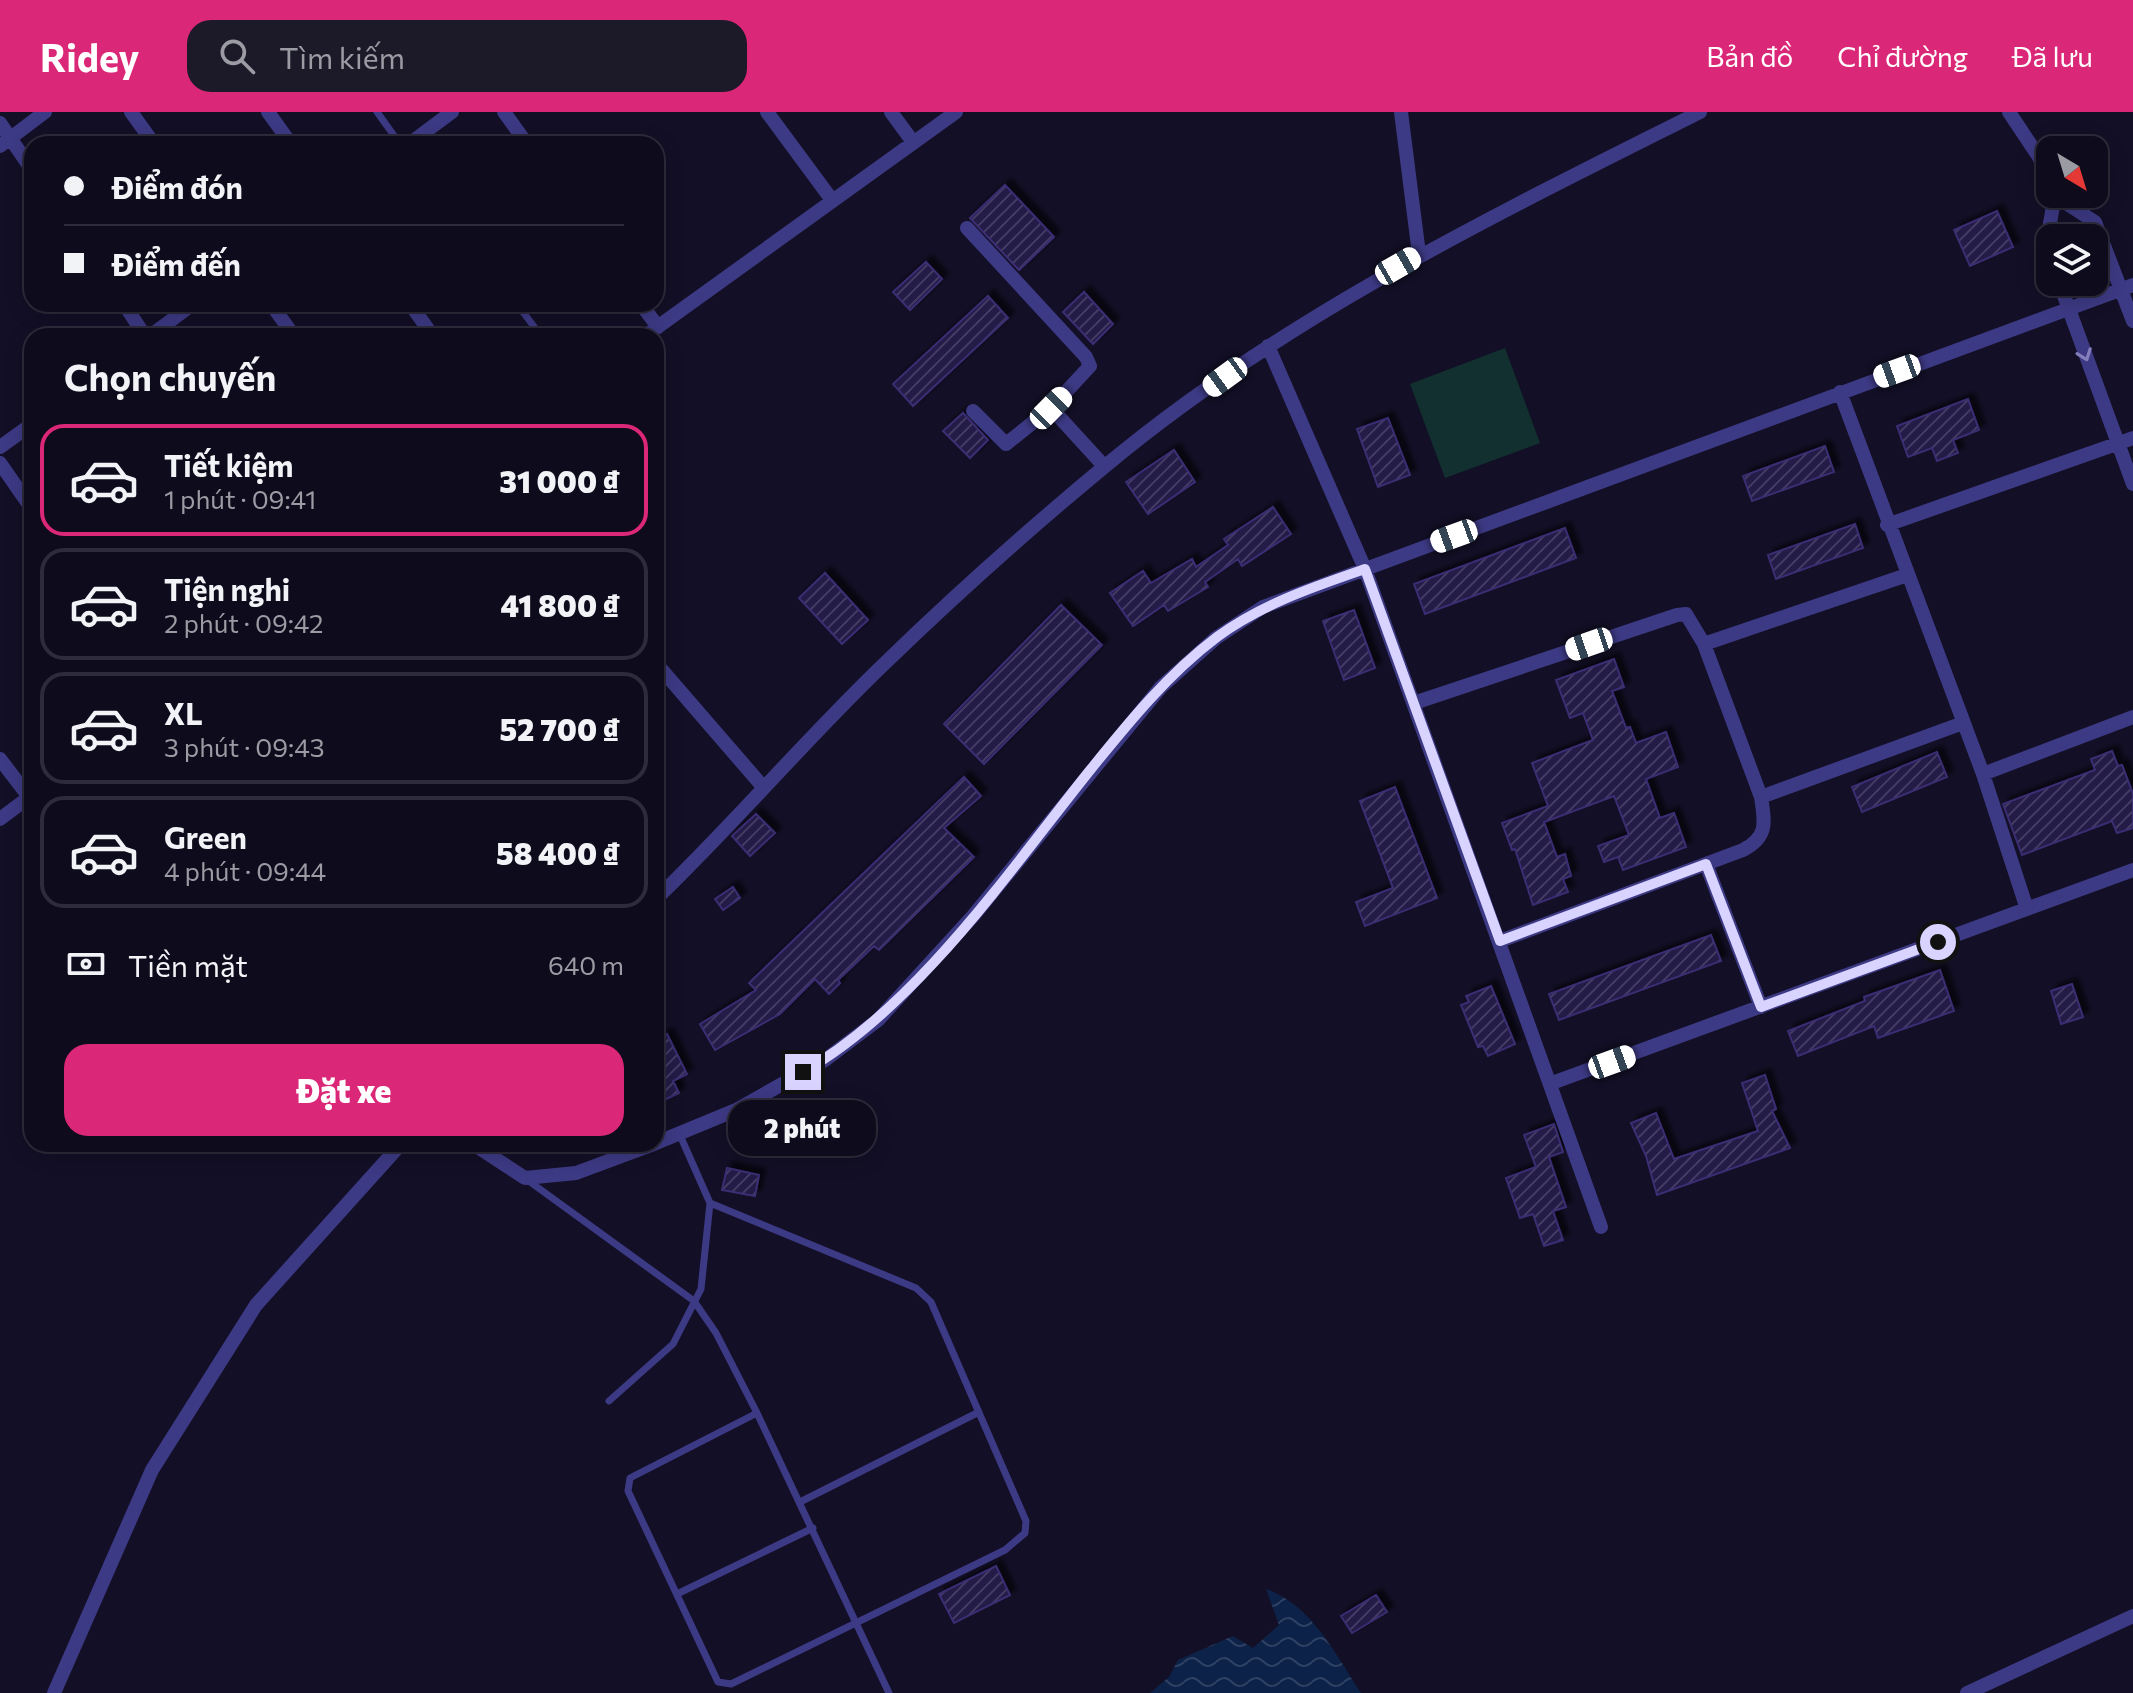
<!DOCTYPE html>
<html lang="vi">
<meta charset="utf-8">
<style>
body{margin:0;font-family:Commissioner,sans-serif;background:#1c1929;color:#f1f3f6;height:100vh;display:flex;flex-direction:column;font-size:30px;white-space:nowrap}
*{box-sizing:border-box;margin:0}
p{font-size:26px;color:#9b9ba3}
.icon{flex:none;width:44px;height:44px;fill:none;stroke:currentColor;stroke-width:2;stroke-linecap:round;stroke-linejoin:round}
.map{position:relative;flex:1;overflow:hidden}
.panel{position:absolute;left:24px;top:216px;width:640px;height:824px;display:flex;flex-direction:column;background:#0e0b1c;border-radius:24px;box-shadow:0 4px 20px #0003,0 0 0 2px #2e2b3b}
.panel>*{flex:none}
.hud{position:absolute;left:24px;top:24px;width:640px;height:176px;border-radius:24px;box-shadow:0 4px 20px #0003,0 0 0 2px #2e2b3b;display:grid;align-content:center;height:176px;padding:0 40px;background:#0e0b1c}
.needle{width:52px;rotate:142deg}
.fabs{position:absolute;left:2036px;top:24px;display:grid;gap:16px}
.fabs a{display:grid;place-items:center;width:72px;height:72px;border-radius:16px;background:#0e0b1c;box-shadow:0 4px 20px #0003,0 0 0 2px #2e2b3b;font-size:40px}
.end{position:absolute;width:36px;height:36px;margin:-18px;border:10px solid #d9d4ff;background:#111;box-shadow:0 0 0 4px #111}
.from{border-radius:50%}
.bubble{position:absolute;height:56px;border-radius:24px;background:#0e0b1c;box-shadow:0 4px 20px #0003,0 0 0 2px #2e2b3b;font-size:26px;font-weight:800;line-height:56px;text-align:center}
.car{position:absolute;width:24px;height:48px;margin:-24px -12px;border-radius:10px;box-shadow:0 0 6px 2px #0007;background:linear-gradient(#fff 24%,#345 0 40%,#fff 0 76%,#345 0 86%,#fff 0)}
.hud b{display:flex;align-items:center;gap:28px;height:76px;font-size:30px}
.hud b+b{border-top:2px solid #2e2b3b}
.hud i{width:20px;height:20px;background:#f1f3f6}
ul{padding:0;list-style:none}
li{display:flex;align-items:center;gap:24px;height:112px;margin:0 16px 12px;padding:0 24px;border:4px solid #2e2b3b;border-radius:24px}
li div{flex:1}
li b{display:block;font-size:30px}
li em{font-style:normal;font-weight:800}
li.active{border-color:#db2777}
li>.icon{width:72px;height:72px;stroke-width:1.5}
h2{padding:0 40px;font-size:36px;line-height:96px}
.pay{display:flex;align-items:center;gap:20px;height:88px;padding:0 40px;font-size:30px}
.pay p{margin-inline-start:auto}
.action{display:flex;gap:16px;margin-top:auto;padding:16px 40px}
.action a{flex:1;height:92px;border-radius:24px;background:#db2777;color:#fff;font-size:32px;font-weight:800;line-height:92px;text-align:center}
header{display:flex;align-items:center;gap:48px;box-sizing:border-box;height:112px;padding:0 40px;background:#db2777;color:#fff}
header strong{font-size:38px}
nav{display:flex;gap:44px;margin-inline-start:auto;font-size:28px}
.search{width:560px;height:72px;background:#1c1929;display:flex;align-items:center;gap:20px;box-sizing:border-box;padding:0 28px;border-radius:24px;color:#9b9ba3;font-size:30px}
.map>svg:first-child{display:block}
</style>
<header>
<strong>Ridey</strong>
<div class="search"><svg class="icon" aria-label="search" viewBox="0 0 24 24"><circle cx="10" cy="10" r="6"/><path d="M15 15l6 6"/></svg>Tìm kiếm</div>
<nav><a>Bản đồ</a><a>Chỉ đường</a><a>Đã lưu</a></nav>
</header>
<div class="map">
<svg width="2133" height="1581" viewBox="0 0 2133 1581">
<defs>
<pattern id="water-waves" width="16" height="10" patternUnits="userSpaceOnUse" patternTransform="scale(2)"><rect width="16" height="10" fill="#0c2248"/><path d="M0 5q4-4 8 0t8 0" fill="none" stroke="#2f4163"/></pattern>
<pattern id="building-hatch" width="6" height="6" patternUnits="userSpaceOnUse" patternTransform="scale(2)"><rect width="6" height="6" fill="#241b47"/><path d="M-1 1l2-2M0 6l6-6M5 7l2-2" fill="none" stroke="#433b63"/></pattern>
<filter id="shadow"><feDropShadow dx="6" dy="-6" stdDeviation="2" flood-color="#0009"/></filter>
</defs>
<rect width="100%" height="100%" fill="#130f26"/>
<path fill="#12302f" d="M 1505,236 L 1540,331 L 1445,366 L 1410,272 Z"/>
<path fill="url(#water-waves)" d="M 1266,1477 C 1311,1492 1336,1543 1361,1581 L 1150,1581 L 1169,1565 L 1178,1548 L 1233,1524 L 1253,1536 L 1279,1513 Z"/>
<path fill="url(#building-hatch)" stroke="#3b2d73" stroke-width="2" filter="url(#shadow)" d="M 1005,73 L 1054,125 L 1019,158 L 970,106 Z
M 1997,99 L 2013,135 L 1970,154 L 1954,118 Z
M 926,150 L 942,167 L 910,198 L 893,180 Z
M 1084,180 L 1113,212 L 1093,232 L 1063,200 Z
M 988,184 L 1008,206 L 913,294 L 893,272 Z
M 1968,287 L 1979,318 L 1953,328 L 1958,341 L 1937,349 L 1932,336 L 1908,345 L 1897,314 Z
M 963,301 L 988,328 L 970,346 L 943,319 Z
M 1388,306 L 1410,363 L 1378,375 L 1357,317 Z
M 1825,334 L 1834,360 L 1752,389 L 1743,364 Z
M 1174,338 L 1195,370 L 1148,402 L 1126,370 Z
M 1273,395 L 1291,422 L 1242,454 L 1238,447 L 1205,470 L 1208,475 L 1168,499 L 1164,493 L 1133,514 L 1110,481 L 1143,459 L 1151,471 L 1192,447 L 1196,455 L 1228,433 L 1224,427 Z
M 1855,412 L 1863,436 L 1776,467 L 1768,443 Z
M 1565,416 L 1576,446 L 1425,502 L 1414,472 Z
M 825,461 L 868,508 L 842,532 L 799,486 Z
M 1061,493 L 1102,533 L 984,652 L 944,612 Z
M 1354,498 L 1375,556 L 1344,568 L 1323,509 Z
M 1614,547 L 1624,575 L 1612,579 L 1626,616 L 1630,615 L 1636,631 L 1666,620 L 1678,655 L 1646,667 L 1660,706 L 1674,701 L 1686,735 L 1623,758 L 1618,745 L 1604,750 L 1598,734 L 1629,723 L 1614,684 L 1544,710 L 1557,745 L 1565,742 L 1571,764 L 1563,767 L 1568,780 L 1533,793 L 1515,737 L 1512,738 L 1502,711 L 1548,694 L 1532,651 L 1593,628 L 1583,601 L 1570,606 L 1556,568 Z
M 2112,639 L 2118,654 L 2122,653 L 2133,682 L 2133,716 L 2117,721 L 2112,709 L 2022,743 L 2003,692 L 2095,658 L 2091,647 Z
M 1937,640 L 1947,665 L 1862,700 L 1852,675 Z
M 964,665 L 981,684 L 944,716 L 974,745 L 879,838 L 874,834 L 838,868 L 840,871 L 829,882 L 815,867 L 780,902 L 715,938 L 700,912 L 756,878 L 749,871 Z
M 1395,675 L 1437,786 L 1365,814 L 1356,790 L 1393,776 L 1360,689 Z
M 756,702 L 775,721 L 750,744 L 732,724 Z
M 733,775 L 740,786 L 723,798 L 715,787 Z
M 1711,823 L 1721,849 L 1559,908 L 1549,882 Z
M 1940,858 L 1954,899 L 1878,926 L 1874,914 L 1798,944 L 1788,919 L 1865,889 L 1864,885 Z
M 2072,872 L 2083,905 L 2061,912 L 2051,879 Z
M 1491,874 L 1515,932 L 1488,944 L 1483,934 L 1478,935 L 1461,893 L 1469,890 L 1466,884 Z
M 667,922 L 687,962 L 673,969 L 679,981 L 662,989 L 656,978 L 656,928 Z
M 1765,963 L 1776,997 L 1772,999 L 1790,1036 L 1657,1083 L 1646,1044 L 1631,1011 L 1656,1001 L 1674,1047 L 1758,1019 L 1742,971 Z
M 1554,1012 L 1563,1040 L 1549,1045 L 1566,1095 L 1553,1099 L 1563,1128 L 1544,1134 L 1533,1102 L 1520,1106 L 1506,1066 L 1536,1055 L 1524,1023 Z
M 727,1056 L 759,1063 L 755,1084 L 722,1078 Z
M 996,1454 L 1010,1483 L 954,1511 L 939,1482 Z
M 1376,1483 L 1387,1500 L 1352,1521 L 1341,1504 Z"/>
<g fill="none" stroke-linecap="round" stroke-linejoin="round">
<path stroke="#3d3a85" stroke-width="7" d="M 377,0 L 400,32
M 517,192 L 541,224
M 679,1021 L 710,1091 L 916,1176 L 931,1190 L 1026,1409 L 1025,1421 L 1005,1438 L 731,1572 L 718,1570 L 628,1379 L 630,1366 L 757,1301
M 526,1067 L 694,1189 L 716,1221 L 757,1301 L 889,1581
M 609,1289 L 673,1232 L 701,1177 L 710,1091
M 800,1390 L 979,1300
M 677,1482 L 813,1416"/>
<path stroke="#3d3a85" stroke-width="14" d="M 131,0 L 154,32
M 268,0 L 291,32
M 504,0 L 527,32
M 767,0 L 832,88
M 891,0 L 913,30
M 1401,0 L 1419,142
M 2009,0 L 2039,45 L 2050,71
M 0,11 L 32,58
M 409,32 L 452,0
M 0,34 L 45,0
M 2055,84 L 2095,110 L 2133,209
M 967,116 L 1086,245 L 1090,254 L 1051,296 L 1006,332 L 973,299
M 2050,147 L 2046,135 L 2055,82
M 2059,170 L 2133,372
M 124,192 L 145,224
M 271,192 L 294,224
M 410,192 L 433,224
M 641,192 L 658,215
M 150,224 L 193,192
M 645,224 L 956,0
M 1268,234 L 1365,457 L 1601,1115
M 1840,280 L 1983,662 L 2027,797
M 1051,296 L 1104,354
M 0,335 L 32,312
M 0,351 L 32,397
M 1887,413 L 2133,326
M 1704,532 L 1761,685
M 662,558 L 764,676
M 1414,591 L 1677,503 L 1686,502 L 1704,532 L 1907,463
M 0,647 L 29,685
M 1983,662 L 2133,605
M 0,707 L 32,683
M 1706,752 L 1761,895
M 656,787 C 734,712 804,629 882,554 C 953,485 1028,418 1104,355 C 1283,205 1493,104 1700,0
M 1500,829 L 1743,738 C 1768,725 1765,711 1761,685 L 1963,611
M 1552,971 L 2133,758
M 656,1031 L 736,998 L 825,948 L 878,908 L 973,804 L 1161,575 L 1216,526 L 1263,495 L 2133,173
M 473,1032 L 525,1066 L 576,1061 L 654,1032
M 54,1581 L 152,1358 L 256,1193 L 401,1032
M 1967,1581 L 2133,1504"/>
</g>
<defs><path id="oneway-chevron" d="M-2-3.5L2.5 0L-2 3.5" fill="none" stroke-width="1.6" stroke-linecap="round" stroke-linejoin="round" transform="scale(2)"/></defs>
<use stroke="#837fbc" href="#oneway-chevron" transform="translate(2085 243) rotate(70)"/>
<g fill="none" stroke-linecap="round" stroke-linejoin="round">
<path stroke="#d9d4ff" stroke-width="10" d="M 803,960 C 917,895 1009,759 1091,657 C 1129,610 1168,562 1217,525 C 1262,492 1313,475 1365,457 L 1500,829 L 1706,752 L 1761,895 L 1938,830"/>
</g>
</svg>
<div class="fabs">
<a><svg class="needle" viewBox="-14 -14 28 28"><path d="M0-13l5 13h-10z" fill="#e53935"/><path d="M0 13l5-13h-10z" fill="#9b9ba3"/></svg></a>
<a><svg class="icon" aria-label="layers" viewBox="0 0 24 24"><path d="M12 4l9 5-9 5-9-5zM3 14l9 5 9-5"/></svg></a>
</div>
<i class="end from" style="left:1938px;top:830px"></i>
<i class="end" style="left:803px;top:960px"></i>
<div class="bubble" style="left:728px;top:988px;width:148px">2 phút</div>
<i class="car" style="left:1398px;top:154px;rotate:60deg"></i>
<i class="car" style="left:1897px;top:259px;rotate:250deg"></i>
<i class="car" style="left:1225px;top:265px;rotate:234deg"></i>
<i class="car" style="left:1051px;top:296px;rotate:45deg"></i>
<i class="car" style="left:1454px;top:424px;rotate:250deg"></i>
<i class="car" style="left:1589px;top:532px;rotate:251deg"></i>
<i class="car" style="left:1612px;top:950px;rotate:70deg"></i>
<div class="hud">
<b><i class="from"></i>Điểm đón</b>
<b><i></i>Điểm đến</b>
</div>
<section class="panel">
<h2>Chọn chuyến</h2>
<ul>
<li class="active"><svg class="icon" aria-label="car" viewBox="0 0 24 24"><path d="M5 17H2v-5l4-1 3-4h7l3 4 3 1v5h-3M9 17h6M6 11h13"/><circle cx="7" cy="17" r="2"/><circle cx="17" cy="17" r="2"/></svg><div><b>Tiết kiệm</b><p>1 phút · 09:41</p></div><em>31 000 ₫</em></li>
<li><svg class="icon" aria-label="car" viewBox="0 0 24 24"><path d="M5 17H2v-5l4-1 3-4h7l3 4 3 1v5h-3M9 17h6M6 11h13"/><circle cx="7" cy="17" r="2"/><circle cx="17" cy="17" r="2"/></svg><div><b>Tiện nghi</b><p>2 phút · 09:42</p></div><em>41 800 ₫</em></li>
<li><svg class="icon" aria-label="car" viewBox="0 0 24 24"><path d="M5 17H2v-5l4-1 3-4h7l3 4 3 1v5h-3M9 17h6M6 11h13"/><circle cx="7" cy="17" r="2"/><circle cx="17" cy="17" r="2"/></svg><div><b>XL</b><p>3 phút · 09:43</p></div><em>52 700 ₫</em></li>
<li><svg class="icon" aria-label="car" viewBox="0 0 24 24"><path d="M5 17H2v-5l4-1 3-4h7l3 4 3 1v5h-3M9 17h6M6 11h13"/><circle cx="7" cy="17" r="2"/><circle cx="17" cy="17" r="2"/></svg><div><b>Green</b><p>4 phút · 09:44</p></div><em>58 400 ₫</em></li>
</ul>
<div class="pay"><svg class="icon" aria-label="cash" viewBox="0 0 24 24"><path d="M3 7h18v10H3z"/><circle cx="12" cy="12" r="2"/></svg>Tiền mặt<p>640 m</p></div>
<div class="action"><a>Đặt xe</a></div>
</section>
</div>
